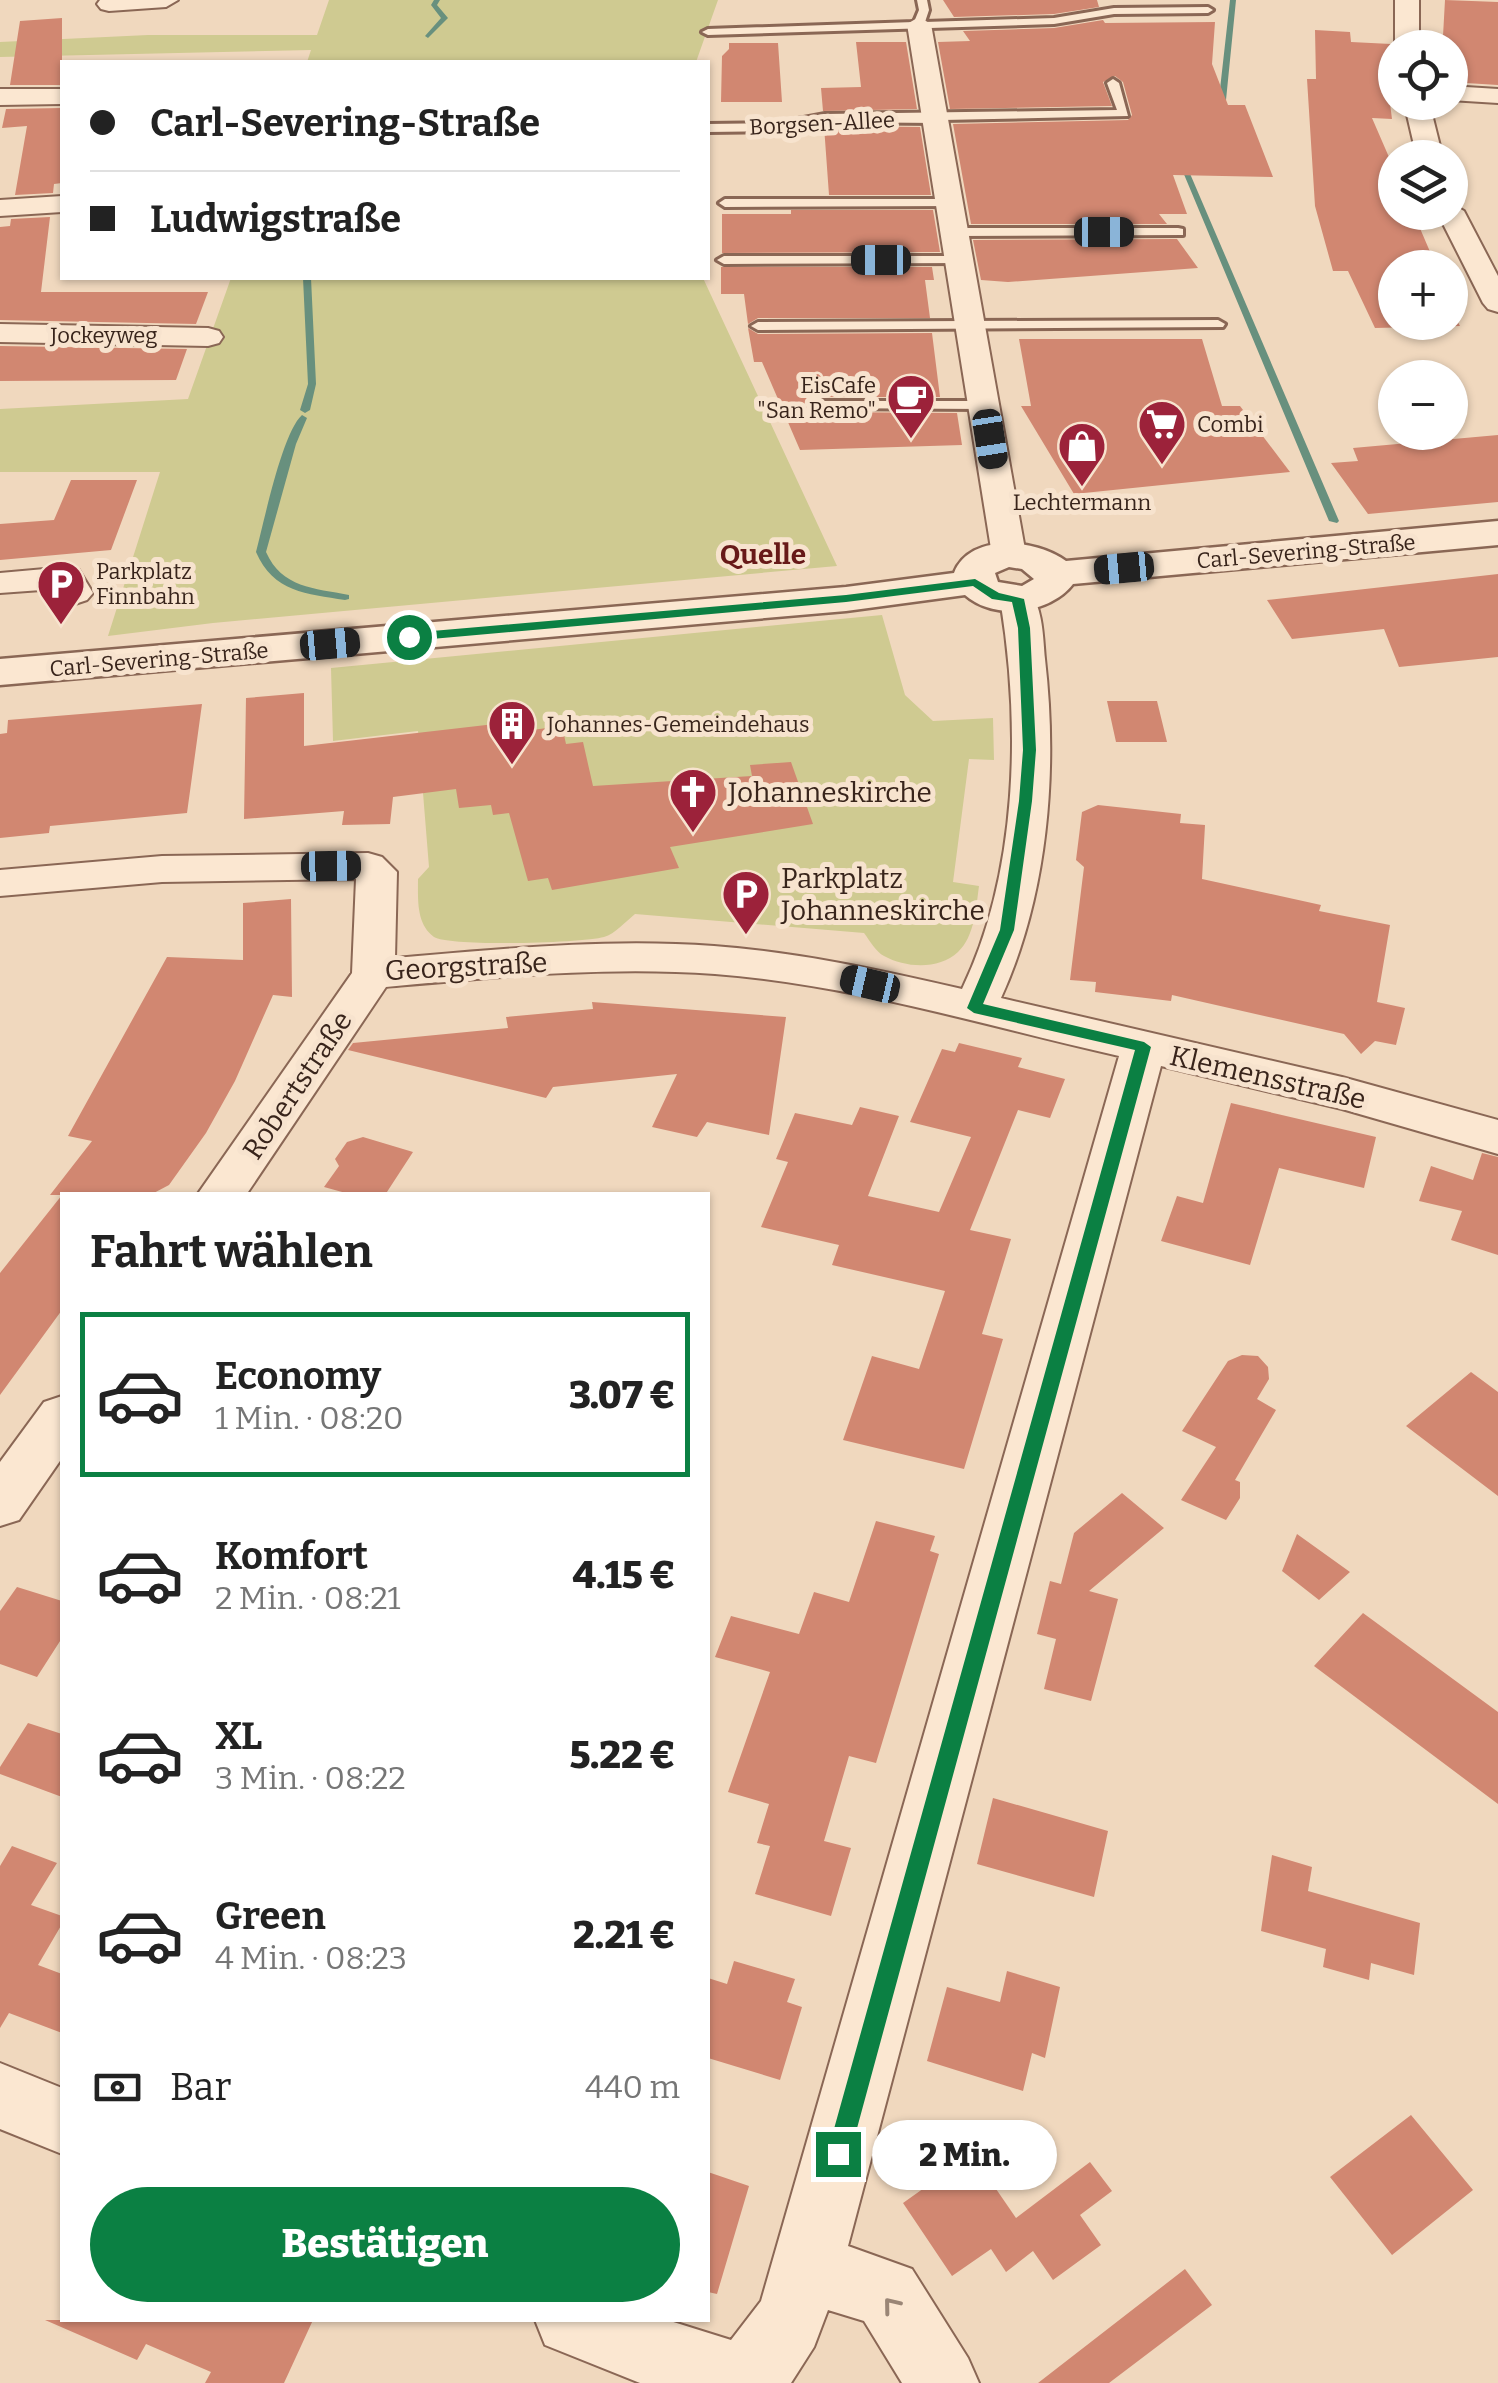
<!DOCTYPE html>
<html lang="de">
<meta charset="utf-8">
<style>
body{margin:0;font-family:Bitter,serif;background:#f6f6f6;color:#222;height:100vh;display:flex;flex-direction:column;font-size:38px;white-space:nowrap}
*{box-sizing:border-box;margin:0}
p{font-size:32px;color:#767676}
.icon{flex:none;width:55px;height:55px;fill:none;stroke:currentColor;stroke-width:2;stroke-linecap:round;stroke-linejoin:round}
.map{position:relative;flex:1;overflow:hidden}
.side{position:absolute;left:60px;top:1192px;width:650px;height:1130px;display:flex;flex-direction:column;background:#fff;border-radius:0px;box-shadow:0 2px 8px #0004}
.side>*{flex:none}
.hud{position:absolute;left:60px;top:60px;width:650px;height:220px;border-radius:0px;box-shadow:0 2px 8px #0004;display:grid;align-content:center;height:220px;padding:0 30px;background:#fff}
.tools{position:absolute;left:1378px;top:30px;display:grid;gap:20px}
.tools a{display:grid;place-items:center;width:90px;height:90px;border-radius:50%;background:#fff;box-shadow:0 2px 8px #0004;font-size:50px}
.end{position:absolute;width:45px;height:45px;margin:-22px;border:12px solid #0b8043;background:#fff;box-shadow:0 0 0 5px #fff}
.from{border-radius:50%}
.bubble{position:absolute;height:70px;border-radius:35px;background:#fff;box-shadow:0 2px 8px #0004;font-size:32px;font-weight:800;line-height:70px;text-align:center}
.car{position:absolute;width:30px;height:60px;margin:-30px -15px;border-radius:12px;box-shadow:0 0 8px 2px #0007;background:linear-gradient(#222 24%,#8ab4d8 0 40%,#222 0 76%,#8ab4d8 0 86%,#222 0)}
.hud b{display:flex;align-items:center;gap:35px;height:95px;font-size:38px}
.hud b+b{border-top:2px solid #e0e0e0}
.hud i{width:25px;height:25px;background:#222}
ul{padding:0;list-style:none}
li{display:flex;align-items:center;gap:30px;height:165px;margin:0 20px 15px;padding:0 10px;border:5px solid transparent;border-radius:0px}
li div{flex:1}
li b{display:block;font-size:38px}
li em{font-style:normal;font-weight:800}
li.selected{border-color:#0b8043}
li>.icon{width:90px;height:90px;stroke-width:1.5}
h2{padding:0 30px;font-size:45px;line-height:120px}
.pay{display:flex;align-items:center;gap:25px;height:110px;padding:0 30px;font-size:38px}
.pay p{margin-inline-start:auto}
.cta{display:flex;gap:20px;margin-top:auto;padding:20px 30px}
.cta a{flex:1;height:115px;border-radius:60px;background:#0b8043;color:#fff;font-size:40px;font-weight:800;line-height:115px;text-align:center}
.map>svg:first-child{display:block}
</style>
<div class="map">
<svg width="1498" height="2383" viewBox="0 0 1498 2383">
<rect width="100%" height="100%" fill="#f0d8be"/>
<path fill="#cfca91" d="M 329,0 L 718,0 L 696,62 L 307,62 L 311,50 L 0,57 L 0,42 L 148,35 L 317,35 Z
M 231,278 L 703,278 L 837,566 L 213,623 L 108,636 L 160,472 L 0,472 L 0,409 L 188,399 Z
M 882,615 L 905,695 L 933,721 L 993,718 L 994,760 L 969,759 L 953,882 L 979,886 C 976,907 975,936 958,952 C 939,970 906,968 884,956 C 876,952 870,941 864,933 L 635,914 C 626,921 615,934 604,937 C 583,943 450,947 434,937 C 416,924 418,899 418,879 L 429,867 L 418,731 L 333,741 L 331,668 Z"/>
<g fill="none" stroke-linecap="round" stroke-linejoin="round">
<path fill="#68907e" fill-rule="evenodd" d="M 434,0 L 440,0 L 437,5 L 448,18 L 428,38 L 425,36 L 441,18 L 431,5 Z
M 1230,0 L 1236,0 L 1226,100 L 1222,102 L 1210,102 L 1210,98 L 1219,98 Z
M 1178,160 L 1185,162 L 1339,521 L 1337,523 L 1329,521 Z
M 303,278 L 311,278 L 316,384 L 310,410 L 305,413 L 300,410 L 308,384 Z
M 302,415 L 307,418 L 296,444 L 266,552 C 282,588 314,588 349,595 L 349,599 L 345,600 C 307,594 273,592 256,552 C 264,522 282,433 302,415 Z"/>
</g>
<path fill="#d18771" d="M 943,0 L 1097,0 L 1099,7 L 1054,14 L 954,17 Z
M 1445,0 L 1498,2 L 1498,85 L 1450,82 L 1450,48 L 1423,48 L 1438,47 L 1436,36 L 1443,36 Z
M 62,18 L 62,85 L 10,85 L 20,21 Z
M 1103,20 L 1105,23 L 1215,22 L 1212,64 L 1228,105 L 1245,105 L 1273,177 L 1173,175 L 1187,214 L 1159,214 L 1167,224 L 971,224 L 953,124 L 1128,120 L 1132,115 L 1123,82 L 1115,76 L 1103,82 L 1112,106 L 950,109 L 938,42 L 970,41 L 963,31 L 1054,28 Z
M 1315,30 L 1350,32 L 1351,42 L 1391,44 L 1395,52 L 1395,80 L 1387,80 L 1392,119 L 1372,118 L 1395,171 L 1395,212 L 1413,212 L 1437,268 L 1395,268 L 1395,322 L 1450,322 L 1450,308 L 1460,326 L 1375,328 L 1348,271 L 1333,271 L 1315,206 L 1307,79 L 1316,79 Z
M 856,42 L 906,42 L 917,109 L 823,111 L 821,88 L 861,87 Z
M 729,43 L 778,43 L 782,102 L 721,102 L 722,56 L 729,49 Z
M 62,108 L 62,183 L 54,184 L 53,193 L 15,195 L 27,126 L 2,128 L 6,109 Z
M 824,126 L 920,127 L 931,195 L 829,195 Z
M 791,210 L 933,210 L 940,252 L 722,253 L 722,214 L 791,214 Z
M 50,217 L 41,292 L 208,292 L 196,324 L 0,320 L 0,227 L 10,226 L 11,219 Z
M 1177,239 L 1198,268 L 1008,282 L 981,280 L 973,240 Z
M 721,267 L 932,267 L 934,280 L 925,280 L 930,318 L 758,318 L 748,324 L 744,294 L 721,294 Z
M 748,328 L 758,334 L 932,333 L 940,397 L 817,397 L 807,407 L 812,412 L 957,413 L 962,445 L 800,450 L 762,362 L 754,362 Z
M 1019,339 L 1202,339 L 1222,406 L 1240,406 L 1290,472 L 1074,494 L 1021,406 L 1031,406 Z
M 0,346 L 187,349 L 176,380 L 0,381 Z
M 1498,435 L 1498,502 L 1368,514 L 1331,463 L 1358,461 L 1353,448 Z
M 71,480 L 137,480 L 111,550 L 0,560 L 0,524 L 54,520 Z
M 1498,574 L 1498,657 L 1399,667 L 1384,629 L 1292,639 L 1267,600 Z
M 304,693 L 304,746 L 530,720 L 532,730 L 562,726 L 566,744 L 583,742 L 593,786 L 752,776 L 750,765 L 791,762 L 813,824 L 670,847 L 679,868 L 552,890 L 548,878 L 528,881 L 509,813 L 493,815 L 491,805 L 459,808 L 456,789 L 393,797 L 390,824 L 342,825 L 344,811 L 244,819 L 246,698 Z
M 1107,701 L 1157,701 L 1167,742 L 1116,742 Z
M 202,704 L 187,813 L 50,826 L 49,833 L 0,838 L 0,734 L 7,733 L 8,720 Z
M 1098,805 L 1181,814 L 1180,823 L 1205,825 L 1202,879 L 1321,905 L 1319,911 L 1390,925 L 1377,1002 L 1405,1008 L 1396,1045 L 1375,1041 L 1361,1054 L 1344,1034 L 1172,995 L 1171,1001 L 1095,992 L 1096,982 L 1070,980 L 1084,867 L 1076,860 L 1082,812 Z
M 291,899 L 292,997 L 273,995 L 235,1081 L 206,1133 L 169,1185 L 150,1195 L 62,1195 L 62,1310 L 0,1395 L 0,1273 L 62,1195 L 50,1195 L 92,1141 L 68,1136 L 167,957 L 243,960 L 243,903 Z
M 592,1002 L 786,1017 L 769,1135 L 707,1122 L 697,1137 L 652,1127 L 677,1074 L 553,1087 L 546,1098 L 348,1050 L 353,1043 L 508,1028 L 506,1017 L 593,1009 Z
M 959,1043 L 1022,1058 L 1018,1067 L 1065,1079 L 1050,1118 L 1018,1110 L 970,1230 L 1011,1239 L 982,1334 L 1003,1339 L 964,1469 L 843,1440 L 872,1356 L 919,1369 L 945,1291 L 832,1265 L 839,1245 L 761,1227 L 788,1162 L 776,1159 L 795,1113 L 852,1125 L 860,1107 L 899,1116 L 868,1196 L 939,1212 L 971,1137 L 910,1122 L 942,1049 L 955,1052 Z
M 1231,1103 L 1376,1137 L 1364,1188 L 1279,1168 L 1250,1265 L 1161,1241 L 1177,1196 L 1203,1203 Z
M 363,1137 L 413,1152 L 385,1195 L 353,1195 L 324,1187 L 339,1166 L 335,1159 L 347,1142 Z
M 1482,1153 L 1498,1157 L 1498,1255 L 1451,1240 L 1462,1211 L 1419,1201 L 1431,1166 L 1473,1180 Z
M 1242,1355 L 1258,1356 L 1268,1367 L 1269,1379 L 1257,1399 L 1276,1410 L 1235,1480 L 1240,1482 L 1240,1498 L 1226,1520 L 1181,1500 L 1216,1447 L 1182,1431 L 1228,1361 Z
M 1471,1372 L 1498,1392 L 1498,1496 L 1406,1426 Z
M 1122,1493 L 1164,1528 L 1089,1591 L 1118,1599 L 1091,1701 L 1044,1689 L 1056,1639 L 1037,1634 L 1050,1581 L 1061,1584 L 1074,1533 Z
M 876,1521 L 935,1536 L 930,1551 L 939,1554 L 876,1763 L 849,1756 L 824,1841 L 851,1848 L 831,1916 L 755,1894 L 770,1846 L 757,1843 L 769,1804 L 728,1792 L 770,1672 L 715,1657 L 731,1616 L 799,1634 L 814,1592 L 849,1602 Z
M 1297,1534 L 1350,1572 L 1319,1600 L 1282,1571 Z
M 17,1587 L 62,1601 L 62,1638 L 37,1677 L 0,1664 L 0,1611 Z
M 1363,1613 L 1498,1712 L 1498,1804 L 1314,1666 Z
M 28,1723 L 62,1734 L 62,1797 L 0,1774 L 0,1767 Z
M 993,1798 L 1108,1831 L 1094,1897 L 977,1864 Z
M 12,1846 L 57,1863 L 31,1905 L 62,1916 L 62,1924 L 38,1965 L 62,1974 L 62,2033 L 9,2013 L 0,2028 L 0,1866 Z
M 1272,1855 L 1312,1867 L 1308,1891 L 1420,1923 L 1414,1975 L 1371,1963 L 1369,1980 L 1323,1967 L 1326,1949 L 1261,1931 Z
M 734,1961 L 795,1979 L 787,2002 L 802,2007 L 780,2080 L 708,2058 L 708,1978 L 727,1984 Z
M 1007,1971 L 1060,1987 L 1045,2058 L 1032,2053 L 1023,2091 L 927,2061 L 947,1987 L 1000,2002 Z
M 1411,2115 L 1473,2190 L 1392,2255 L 1330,2177 Z
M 972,2154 L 1016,2218 L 1090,2162 L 1112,2191 L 1080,2215 L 1101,2245 L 1053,2280 L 1033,2251 L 1006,2272 L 991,2249 L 952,2276 L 903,2203 Z
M 708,2172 L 749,2186 L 717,2294 L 708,2292 Z
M 1185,2269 L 1212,2305 L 1109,2383 L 1038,2383 Z
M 45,2320 L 313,2320 L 284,2383 L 205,2383 L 211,2372 L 146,2344 L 137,2360 Z"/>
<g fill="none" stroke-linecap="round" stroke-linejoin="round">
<g stroke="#8a6755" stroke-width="6">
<path id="service" d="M 917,0 L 927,0 L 929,10 L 925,22 L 1054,18 L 1114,8 L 1208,7 L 1213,10 L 1208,13 L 1114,14 L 1054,24 L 708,35 L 702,32 L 708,29 L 914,22 L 919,10 Z
M 1113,79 L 1119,83 L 1128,116 L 943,120 L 937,123 L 825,122 L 777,131 L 708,132 L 708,124 L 777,123 L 825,114 L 1117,110 L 1107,83 Z
M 950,199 L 956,203 L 955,206 L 725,207 L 719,203 L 725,199 Z
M 1178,228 L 1183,229 L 1183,235 L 955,236 L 948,232 L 955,228 Z
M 959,256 L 964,257 L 964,263 L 724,264 L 717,260 L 724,256 Z
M 1218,320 L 1225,324 L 1223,327 L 758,330 L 751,326 L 758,322 Z
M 817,401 L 984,401 L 991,405 L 984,409 L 812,408 L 810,405 Z"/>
</g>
<g stroke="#8a6755" stroke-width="4">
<path id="minor" d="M 100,0 L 178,0 L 166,7 L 109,11 L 101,9 L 97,4 Z
M 1395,0 L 1419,0 L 1419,48 L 1395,48 Z
M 919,17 L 931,24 L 1026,555 L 1021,562 L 1009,565 L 997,562 L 992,555 L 907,24 Z
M 1450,86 L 1498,89 L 1498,103 L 1450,100 Z
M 0,89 L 62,89 L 62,104 L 0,105 Z
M 1404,102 L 1429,102 L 1443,158 L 1417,158 Z
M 62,196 L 62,212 L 0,216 L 0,200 Z
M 1450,203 L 1464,211 L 1498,276 L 1498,312 L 1488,309 L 1483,303 L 1437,212 L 1450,212 Z
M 0,324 L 208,328 L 219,331 L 223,337 L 219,343 L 208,346 L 0,342 Z
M 67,567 L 79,570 L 93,593 L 87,600 L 75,604 L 63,600 L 55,589 L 0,593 L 0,573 Z
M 1018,588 L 1030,592 C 1043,609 1043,638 1045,659 C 1058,771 1048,895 1001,998 L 1342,1077 L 1498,1120 L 1498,1154 L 1342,1109 L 1161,1066 L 848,2246 L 912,2269 L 968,2358 L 979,2383 L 902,2383 L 864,2321 L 828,2310 L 814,2347 L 791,2383 L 640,2383 L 545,2345 L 535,2320 L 667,2320 L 731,2340 L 761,2301 L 1119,1056 C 985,1026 852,984 715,974 C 605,966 495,977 386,987 L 246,1195 L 197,1195 L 352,973 L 356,879 L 162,882 L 0,896 L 0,870 L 162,856 L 368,853 L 382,857 L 397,872 L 395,958 C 501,949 608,938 714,946 C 798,952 880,970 962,989 C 1018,873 1021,725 1000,599 L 1006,592 Z
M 62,1396 L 62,1458 L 19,1520 L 0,1526 L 0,1462 L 44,1402 Z
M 0,2063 L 62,2088 L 62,2154 L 0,2129 Z"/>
</g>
<g stroke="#8a6755" stroke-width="5">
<path id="tertiary" d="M 1498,521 L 1498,545 L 1073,584 C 1050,614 994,621 965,595 L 846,611 L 0,685 L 0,659 L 846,587 L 954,573 C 970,532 1037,539 1066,561 ZM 1009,567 L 1022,569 L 1034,579 L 1022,586 L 998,582 L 995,573 Z"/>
</g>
<use href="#service" fill="#fbe7d1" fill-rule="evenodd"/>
<use href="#minor" fill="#fbe7d1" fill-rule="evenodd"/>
<use href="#tertiary" fill="#fbe7d1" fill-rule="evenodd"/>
</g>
<defs><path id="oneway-chevron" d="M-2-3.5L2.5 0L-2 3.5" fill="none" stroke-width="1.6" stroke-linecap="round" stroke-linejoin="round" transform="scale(2.5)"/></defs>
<use stroke="#9a8676" href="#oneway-chevron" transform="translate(891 2305) rotate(-129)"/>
<path fill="#0b8043" d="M 975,579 L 999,593 L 1024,599 L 1030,628 L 1036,750 L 1032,801 L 1014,930 L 983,1004 L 1144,1042 L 1151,1047 L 850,2154 L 846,2162 L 838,2165 L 830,2162 L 827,2154 L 1135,1050 L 974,1013 L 967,1008 L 1000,930 L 1019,801 L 1023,750 L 1018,628 L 1012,602 L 992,599 L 973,586 L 846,602 L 409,641 L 403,637 L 409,633 L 846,595 Z"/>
<defs>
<g id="cafe-pin" transform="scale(2.5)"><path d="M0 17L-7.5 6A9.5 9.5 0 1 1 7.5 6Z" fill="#9c223a" stroke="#f7e3ce"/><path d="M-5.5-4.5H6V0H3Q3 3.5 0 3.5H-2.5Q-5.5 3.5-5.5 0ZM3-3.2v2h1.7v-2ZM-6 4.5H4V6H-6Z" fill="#fff"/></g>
<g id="supermarket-pin" transform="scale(2.5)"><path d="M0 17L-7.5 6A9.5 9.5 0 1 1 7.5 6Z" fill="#9c223a" stroke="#f7e3ce"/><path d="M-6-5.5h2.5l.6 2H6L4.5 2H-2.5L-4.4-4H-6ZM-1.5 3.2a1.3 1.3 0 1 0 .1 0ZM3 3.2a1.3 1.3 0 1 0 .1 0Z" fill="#fff"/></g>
<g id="shop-pin" transform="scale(2.5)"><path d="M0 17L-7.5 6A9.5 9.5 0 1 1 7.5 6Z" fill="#9c223a" stroke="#f7e3ce"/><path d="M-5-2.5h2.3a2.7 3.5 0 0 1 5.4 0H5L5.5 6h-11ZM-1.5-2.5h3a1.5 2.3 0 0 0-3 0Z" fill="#fff"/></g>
<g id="parking-pin" transform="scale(2.5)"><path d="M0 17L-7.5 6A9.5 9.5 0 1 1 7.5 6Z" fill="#9c223a" stroke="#f7e3ce"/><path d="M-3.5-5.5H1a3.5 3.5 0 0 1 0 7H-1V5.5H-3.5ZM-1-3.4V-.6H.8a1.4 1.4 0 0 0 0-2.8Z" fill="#fff"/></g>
<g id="building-pin" transform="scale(2.5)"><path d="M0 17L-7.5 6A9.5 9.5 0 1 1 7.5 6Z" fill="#9c223a" stroke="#f7e3ce"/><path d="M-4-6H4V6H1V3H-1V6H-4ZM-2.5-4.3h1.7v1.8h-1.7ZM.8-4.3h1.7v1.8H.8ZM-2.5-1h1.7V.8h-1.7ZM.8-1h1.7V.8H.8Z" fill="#fff"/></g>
<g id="church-pin" transform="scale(2.5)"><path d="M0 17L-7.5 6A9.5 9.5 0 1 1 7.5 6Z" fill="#9c223a" stroke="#f7e3ce"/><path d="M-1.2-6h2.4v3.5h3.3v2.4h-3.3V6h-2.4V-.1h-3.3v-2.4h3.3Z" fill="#fff"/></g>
</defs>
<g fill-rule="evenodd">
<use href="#cafe-pin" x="911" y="398"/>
<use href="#supermarket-pin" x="1162" y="424"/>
<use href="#shop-pin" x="1082" y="446"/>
<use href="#parking-pin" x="61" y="584"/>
<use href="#building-pin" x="512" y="724"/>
<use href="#church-pin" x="693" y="792"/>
<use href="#parking-pin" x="746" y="894"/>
</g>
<g text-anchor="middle" stroke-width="10" stroke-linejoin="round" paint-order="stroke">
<g font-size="22" fill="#38241b" stroke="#f7e3ce">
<text transform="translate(822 123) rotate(-3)" y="8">Borgsen-Allee</text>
<text x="104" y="343">Jockeyweg</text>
<text transform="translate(1306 551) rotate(-5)" y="8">Carl-Severing-Straße</text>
<text transform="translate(159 659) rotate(-5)" y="8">Carl-Severing-Straße</text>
</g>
<g font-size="22" fill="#38241b" stroke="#f7e3ce" text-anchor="start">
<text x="876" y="393" text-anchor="end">EisCafe<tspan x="876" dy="25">"San Remo"</tspan></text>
<text x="1197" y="432">Combi</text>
<text x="1082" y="510" text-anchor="middle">Lechtermann</text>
<text x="96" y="579">Parkplatz<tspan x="96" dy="25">Finnbahn</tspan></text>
<text x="547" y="732">Johannes-Gemeindehaus</text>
</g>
<g font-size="28" font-weight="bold" fill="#671918" stroke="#f7e3ce">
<text x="763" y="564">Quelle</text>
</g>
<g font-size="28" fill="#38241b" stroke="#f7e3ce" text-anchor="start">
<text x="728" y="802">Johanneskirche</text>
<text x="781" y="888">Parkplatz<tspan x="781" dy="32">Johanneskirche</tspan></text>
</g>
<g font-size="28" fill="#38241b" stroke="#f7e3ce">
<text transform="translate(466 966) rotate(-3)" y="10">Georgstraße</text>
<text transform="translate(1268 1077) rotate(13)" y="10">Klemensstraße</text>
<text transform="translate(297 1085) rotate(-56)" y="10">Robertstraße</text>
</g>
</g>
</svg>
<div class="tools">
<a><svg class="icon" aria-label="locate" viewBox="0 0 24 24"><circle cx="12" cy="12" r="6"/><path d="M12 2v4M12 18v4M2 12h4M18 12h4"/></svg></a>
<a><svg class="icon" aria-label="layers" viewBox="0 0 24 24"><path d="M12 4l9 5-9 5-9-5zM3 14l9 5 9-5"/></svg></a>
<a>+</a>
<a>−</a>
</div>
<i class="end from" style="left:409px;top:637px"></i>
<i class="end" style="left:838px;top:2154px"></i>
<div class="bubble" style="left:872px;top:2120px;width:185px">2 Min.</div>
<i class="car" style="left:1104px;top:232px;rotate:90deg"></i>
<i class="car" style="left:881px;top:260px;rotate:270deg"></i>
<i class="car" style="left:990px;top:439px;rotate:171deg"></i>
<i class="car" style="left:1124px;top:568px;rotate:265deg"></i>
<i class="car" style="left:330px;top:644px;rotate:85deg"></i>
<i class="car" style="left:331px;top:866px;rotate:89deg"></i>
<i class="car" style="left:870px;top:984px;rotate:283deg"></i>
<div class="hud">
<b><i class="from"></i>Carl-Severing-Straße</b>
<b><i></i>Ludwigstraße</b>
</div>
<section class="side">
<h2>Fahrt wählen</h2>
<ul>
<li class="selected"><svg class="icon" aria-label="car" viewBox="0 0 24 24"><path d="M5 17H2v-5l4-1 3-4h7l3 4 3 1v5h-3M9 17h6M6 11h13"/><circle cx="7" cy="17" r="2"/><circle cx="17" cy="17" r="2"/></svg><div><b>Economy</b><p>1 Min. · 08:20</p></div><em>3.07 €</em></li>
<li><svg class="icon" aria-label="car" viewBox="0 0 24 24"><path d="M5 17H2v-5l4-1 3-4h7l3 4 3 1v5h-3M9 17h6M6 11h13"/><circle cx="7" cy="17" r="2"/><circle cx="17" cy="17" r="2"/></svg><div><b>Komfort</b><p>2 Min. · 08:21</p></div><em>4.15 €</em></li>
<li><svg class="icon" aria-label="car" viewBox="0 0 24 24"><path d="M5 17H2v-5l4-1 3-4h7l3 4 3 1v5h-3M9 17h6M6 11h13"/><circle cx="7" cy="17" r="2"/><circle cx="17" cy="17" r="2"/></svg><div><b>XL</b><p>3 Min. · 08:22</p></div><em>5.22 €</em></li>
<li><svg class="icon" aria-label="car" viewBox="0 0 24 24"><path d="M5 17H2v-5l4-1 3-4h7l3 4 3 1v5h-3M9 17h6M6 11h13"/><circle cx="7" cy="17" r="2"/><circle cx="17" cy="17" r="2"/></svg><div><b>Green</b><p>4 Min. · 08:23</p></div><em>2.21 €</em></li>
</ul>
<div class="pay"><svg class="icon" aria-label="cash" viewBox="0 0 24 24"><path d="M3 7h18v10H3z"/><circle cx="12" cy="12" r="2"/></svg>Bar<p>440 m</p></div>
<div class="cta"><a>Bestätigen</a></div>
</section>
</div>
